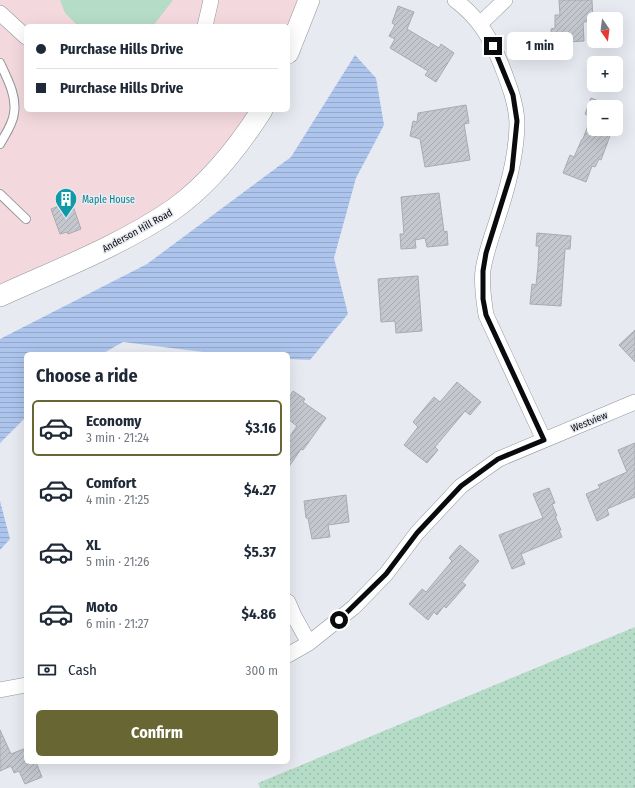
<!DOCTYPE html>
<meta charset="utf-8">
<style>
body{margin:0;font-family:"Fira Sans Condensed",sans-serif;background:#f6f6f7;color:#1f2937;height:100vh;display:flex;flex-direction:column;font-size:15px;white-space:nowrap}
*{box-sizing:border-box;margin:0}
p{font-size:13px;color:#747a83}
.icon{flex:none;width:22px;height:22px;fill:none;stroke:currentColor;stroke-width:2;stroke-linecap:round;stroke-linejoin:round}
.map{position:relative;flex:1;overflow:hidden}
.panel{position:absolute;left:24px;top:352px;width:266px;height:412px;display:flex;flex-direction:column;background:#fff;border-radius:6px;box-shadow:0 4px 16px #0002}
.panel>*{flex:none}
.banner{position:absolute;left:24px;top:24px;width:266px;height:88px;border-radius:6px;box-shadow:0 4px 16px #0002;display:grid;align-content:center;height:88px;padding:0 12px;background:#fff}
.needle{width:26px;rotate:166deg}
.tools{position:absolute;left:587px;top:12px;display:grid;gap:8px}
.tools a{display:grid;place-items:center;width:36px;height:36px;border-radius:6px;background:#fff;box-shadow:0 4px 16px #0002;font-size:20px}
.end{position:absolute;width:18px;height:18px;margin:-9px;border:5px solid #0a0b0e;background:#fff;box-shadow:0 0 0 2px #fff}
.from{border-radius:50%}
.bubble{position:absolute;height:28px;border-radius:6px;background:#fff;box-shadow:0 4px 16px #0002;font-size:13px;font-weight:700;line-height:28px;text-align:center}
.banner b{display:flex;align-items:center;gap:14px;height:38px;font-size:15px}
.banner b+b{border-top:1px solid #e0e1e3}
.banner i{width:10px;height:10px;background:#1f2937}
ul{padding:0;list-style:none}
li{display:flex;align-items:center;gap:12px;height:56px;margin:0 8px 6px;padding:0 4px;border:2px solid transparent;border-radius:6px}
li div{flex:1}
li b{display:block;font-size:15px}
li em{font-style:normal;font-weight:700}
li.selected{border-color:#686632}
li>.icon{width:36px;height:36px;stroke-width:1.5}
h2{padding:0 12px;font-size:18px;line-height:48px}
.pay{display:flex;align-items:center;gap:10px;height:44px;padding:0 12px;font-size:15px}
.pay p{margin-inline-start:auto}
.action{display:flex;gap:8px;margin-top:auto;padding:8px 12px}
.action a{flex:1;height:46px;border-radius:6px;background:#686632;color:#fff;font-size:16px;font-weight:700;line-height:46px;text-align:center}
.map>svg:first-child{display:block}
</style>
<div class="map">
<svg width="635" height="788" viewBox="0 0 635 788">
<defs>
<pattern id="grass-dots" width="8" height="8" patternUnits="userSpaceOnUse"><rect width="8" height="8" fill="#b5dcc6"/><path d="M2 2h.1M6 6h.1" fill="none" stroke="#9abba9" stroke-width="1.8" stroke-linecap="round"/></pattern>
<pattern id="water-rules" width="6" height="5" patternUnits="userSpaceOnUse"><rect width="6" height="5" fill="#adc5ed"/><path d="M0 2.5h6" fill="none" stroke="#94a8ca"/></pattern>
<pattern id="building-hatch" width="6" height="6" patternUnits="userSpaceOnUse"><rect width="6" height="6" fill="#c4c7ce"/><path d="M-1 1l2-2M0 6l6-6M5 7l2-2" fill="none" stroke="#a7aab0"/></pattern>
</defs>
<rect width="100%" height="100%" fill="#e7eaf1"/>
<path fill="#f3d9dd" d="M 0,0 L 309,0 L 288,26 L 26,26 L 26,110 L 262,110 L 201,186 L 0,296 Z"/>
<path fill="url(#grass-dots)" d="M 635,627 L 635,788 L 260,788 L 258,783 Z"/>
<path fill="#b5dcc6" d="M 60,0 L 173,0 L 153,26 L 78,26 L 65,13 Z"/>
<path fill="url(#water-rules)" d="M 355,55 L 376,78 L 384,125 L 356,178 L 334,258 L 348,314 L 310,360 L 288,359 L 288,354 L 219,354 L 123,342 L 102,354 L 26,354 L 26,417 L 0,443 L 0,339 L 147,264 L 291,157 Z
M 0,501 L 10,539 L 0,550 Z"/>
<path fill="url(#building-hatch)" stroke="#a8abb1" d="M 559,0 L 592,0 L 593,21 L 583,22 L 584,41 L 552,43 L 551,29 L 555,28 L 555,15 L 560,15 Z
M 398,6 L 414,12 L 407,29 L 439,48 L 441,44 L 454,53 L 436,82 L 425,75 L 428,71 L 390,48 L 395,39 L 389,36 L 395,25 L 392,23 Z
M 591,98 L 613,107 L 594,107 L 594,129 L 608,129 L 607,132 L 611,133 L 601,160 L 599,159 L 595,167 L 592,166 L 586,182 L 563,173 L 570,155 L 574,157 L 582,139 L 583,139 L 591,117 L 585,114 Z
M 466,105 L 469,123 L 464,124 L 470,160 L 425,167 L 420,139 L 410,136 L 413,121 L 417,122 L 418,113 Z
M 439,193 L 444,232 L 447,231 L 448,245 L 427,247 L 425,238 L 415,240 L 416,248 L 401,249 L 400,234 L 404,234 L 401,197 Z
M 64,204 L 66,208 L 73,206 L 81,229 L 68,234 L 67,232 L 60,234 L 51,209 Z
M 537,233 L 571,236 L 570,249 L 565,249 L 561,306 L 530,304 L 532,284 L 536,285 L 538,266 L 539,246 L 536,246 Z
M 418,276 L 422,331 L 396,333 L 395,321 L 381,322 L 378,279 Z
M 635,330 L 635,362 L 619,345 Z
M 457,382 L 481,402 L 470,415 L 465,411 L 435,447 L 438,450 L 427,463 L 404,445 L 418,427 L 413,422 L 434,397 L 440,402 Z
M 293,391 L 305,399 L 303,402 L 326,418 L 303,450 L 301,449 L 288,468 L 288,439 L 297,426 L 288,419 L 288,399 Z
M 635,443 L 635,497 L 607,509 L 609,515 L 597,521 L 586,494 L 600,488 L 598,485 L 627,472 L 618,450 Z
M 549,488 L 555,503 L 552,504 L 557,516 L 555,516 L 561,530 L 559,530 L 562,537 L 521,554 L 525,564 L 512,569 L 499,535 L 543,518 L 533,494 Z
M 346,495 L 349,522 L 328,525 L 330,537 L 312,539 L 308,518 L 306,518 L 304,501 Z
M 460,545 L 479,561 L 462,582 L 466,585 L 446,608 L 444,606 L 437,615 L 434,612 L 428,620 L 409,604 L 422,589 L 426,592 L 452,561 L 449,558 Z
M 0,730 L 11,754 L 26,748 L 26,762 L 36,762 L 42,777 L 25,784 L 19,771 L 14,773 L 11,766 L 0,771 Z"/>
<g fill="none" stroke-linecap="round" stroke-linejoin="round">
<g stroke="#91949b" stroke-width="10">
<path id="lane" d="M 0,63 C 7,78 17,96 14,113 C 13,124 5,135 0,144
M 0,194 L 26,219"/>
</g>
<g stroke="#91949b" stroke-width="16">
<path id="street" d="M 455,0 C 478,17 490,37 501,64 C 508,82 516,102 517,122 C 517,152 509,183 500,211 C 494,231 486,250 483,270 C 481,285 484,301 486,315 L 544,440
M 0,13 L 26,37
M 480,24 L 505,0
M 205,26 L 211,0
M 288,602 L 294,616 L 309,643
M 288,655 L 309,643 L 354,607 L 386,574 L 417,533 L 461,486 L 499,459 L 635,402
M 0,690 L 26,685"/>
</g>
<g stroke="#91949b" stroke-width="22">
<path id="secondary" d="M 288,53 L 309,0
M 0,296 C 57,270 122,245 174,209 C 209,184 239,146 262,110"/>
</g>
<use href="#lane" stroke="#fff" stroke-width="8"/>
<use href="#street" stroke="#fff" stroke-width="15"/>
<use href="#secondary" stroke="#fff" stroke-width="21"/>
</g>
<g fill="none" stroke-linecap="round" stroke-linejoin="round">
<path stroke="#0a0b0e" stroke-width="5" d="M 339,620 L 386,574 L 417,533 L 461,486 L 498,459 L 544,440 L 486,315 L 483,299 L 483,271 L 486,253 L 512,170 L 517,121 L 513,95 L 493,46"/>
</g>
<defs>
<g id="building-pin" transform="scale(1.15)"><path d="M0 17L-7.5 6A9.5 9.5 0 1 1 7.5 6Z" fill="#0f9aa8" stroke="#e7eaf1"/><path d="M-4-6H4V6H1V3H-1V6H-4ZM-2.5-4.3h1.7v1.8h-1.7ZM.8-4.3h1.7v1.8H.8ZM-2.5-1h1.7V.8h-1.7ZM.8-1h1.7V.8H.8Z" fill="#fff"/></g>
</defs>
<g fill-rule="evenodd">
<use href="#building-pin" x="66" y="199"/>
</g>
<g text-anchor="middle" stroke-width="3" stroke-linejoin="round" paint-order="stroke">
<g font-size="10" fill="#0d838f" stroke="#e7eaf1" text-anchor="start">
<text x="82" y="203">Maple House</text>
</g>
<g font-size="10" fill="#0a0b0e" stroke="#e7eaf1">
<text transform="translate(137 230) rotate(-29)" y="4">Anderson Hill Road</text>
<text transform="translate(589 421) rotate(-22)" y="4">Westview</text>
</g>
</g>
</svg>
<div class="tools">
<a><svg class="needle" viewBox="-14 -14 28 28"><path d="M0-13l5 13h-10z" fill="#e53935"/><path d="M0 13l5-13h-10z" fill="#747a83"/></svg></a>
<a>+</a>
<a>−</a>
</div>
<i class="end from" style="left:339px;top:620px"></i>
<i class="end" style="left:493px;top:46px"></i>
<div class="bubble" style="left:507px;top:32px;width:66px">1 min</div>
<div class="banner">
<b><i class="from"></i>Purchase Hills Drive</b>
<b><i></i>Purchase Hills Drive</b>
</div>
<section class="panel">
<h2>Choose a ride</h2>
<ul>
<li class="selected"><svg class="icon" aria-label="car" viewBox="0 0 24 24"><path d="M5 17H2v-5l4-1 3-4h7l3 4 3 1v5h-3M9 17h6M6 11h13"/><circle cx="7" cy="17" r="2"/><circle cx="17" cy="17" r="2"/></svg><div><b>Economy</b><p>3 min · 21:24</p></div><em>$3.16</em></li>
<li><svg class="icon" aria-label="car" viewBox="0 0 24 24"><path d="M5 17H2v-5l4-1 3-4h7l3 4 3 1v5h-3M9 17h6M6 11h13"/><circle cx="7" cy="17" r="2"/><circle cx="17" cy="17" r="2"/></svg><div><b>Comfort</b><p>4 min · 21:25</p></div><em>$4.27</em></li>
<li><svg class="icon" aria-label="car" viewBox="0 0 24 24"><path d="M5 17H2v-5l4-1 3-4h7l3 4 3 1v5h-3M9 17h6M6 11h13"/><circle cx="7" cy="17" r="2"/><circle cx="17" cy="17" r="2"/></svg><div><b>XL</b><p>5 min · 21:26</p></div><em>$5.37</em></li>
<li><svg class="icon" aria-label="car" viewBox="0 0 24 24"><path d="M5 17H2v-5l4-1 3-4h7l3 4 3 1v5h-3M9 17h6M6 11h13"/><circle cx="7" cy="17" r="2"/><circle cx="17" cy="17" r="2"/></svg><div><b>Moto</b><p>6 min · 21:27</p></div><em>$4.86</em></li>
</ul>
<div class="pay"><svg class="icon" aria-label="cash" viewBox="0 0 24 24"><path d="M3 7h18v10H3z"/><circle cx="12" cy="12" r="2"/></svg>Cash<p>300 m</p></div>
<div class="action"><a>Confirm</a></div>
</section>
</div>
